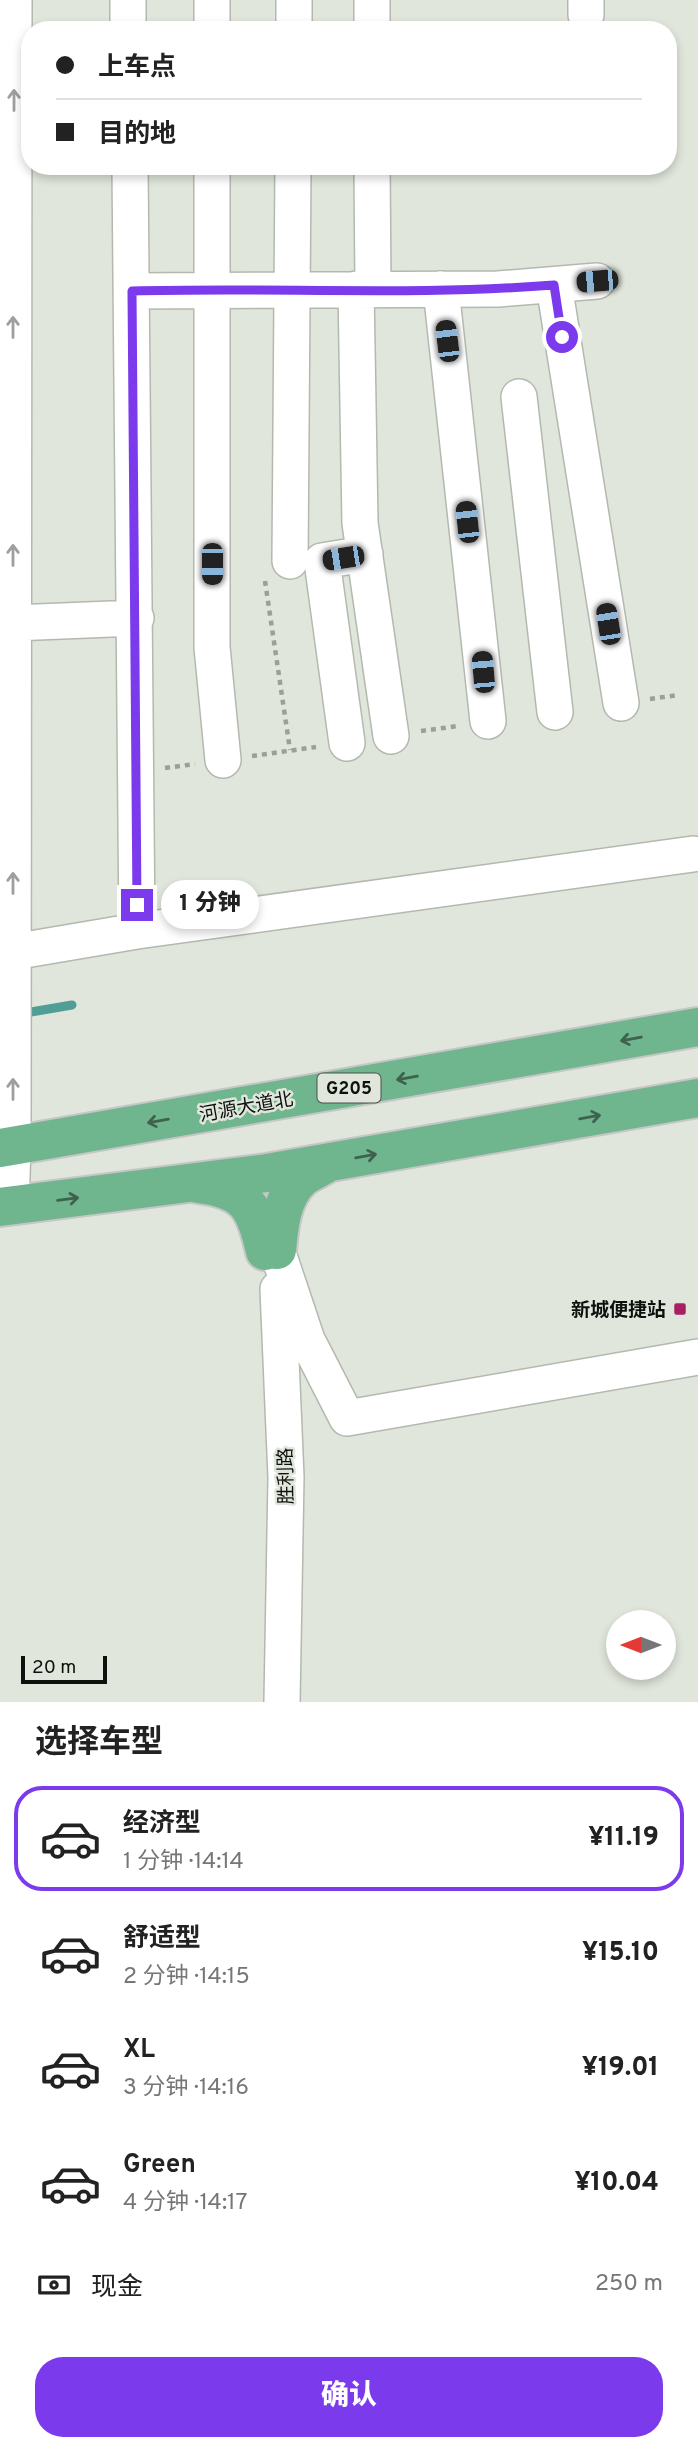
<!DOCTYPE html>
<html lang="zh">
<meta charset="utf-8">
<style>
body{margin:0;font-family:Overpass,"Noto Sans SC",sans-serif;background:#f2f2f2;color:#222;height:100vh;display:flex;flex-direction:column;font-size:26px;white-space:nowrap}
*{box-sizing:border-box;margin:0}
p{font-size:23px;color:#767676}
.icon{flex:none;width:38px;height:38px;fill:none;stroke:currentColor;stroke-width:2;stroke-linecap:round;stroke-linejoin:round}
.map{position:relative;height:1702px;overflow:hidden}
.drawer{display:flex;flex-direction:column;background:#fff;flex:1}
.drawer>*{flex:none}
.banner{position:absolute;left:21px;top:21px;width:656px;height:154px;border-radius:28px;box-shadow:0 4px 10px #0003;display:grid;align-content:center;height:154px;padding:0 35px;background:#fff}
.needle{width:46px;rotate:270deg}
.buttons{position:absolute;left:606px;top:1610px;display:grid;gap:14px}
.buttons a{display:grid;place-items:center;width:70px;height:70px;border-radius:50%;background:#fff;box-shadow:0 4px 10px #0003;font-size:35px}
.scale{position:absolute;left:21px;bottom:18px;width:86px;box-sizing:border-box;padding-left:7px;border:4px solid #0e100d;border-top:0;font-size:19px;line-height:24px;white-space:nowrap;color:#0e100d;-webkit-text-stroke:5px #e0e6db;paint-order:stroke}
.end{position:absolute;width:32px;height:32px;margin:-16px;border:9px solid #7c3aed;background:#fff;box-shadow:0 0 0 4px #fff}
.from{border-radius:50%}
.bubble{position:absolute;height:49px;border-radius:24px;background:#fff;box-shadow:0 4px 10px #0003;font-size:23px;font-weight:800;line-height:49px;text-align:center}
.car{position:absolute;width:21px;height:42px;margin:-21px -10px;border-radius:9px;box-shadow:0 0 5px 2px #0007;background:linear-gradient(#222 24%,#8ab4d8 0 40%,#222 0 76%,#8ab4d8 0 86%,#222 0)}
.banner b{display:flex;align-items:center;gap:24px;height:66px;font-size:26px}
.banner b+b{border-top:2px solid #e0e0e0}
.banner i{width:18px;height:18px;background:#222}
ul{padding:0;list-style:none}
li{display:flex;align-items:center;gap:21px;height:105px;margin:0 14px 10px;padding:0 21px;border:4px solid transparent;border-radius:28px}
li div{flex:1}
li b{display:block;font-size:26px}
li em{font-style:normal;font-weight:800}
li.on{border-color:#7c3aed}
li>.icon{width:63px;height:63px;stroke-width:1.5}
h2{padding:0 35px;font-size:32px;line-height:84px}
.pay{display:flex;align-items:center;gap:18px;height:77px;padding:0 35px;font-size:26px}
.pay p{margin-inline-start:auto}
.primary-button{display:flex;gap:14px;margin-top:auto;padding:14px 35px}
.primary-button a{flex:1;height:80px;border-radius:28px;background:#7c3aed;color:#fff;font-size:28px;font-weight:800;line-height:80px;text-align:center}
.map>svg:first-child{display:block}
</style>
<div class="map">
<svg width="698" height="1702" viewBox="0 0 698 1702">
<rect width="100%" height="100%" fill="#e0e6db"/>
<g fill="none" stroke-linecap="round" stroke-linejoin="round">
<path stroke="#509e95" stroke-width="9" d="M 25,1013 L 72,1005"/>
<g stroke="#b3b9af" stroke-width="38">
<path id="minor" d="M 128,0 L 128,30
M 212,0 L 212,30
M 372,0 L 372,30
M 586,15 L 586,0
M 294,30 L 294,0
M 130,166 L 137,931
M 212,166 L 212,647 L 223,760
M 372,166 L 373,289
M 554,285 L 621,703
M 356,289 L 360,523 L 391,736
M 441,289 L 488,721
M 132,291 L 498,289 L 597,281
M 519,397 L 555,712
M 290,561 L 293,166
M 13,623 L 136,618
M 347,743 L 322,561 L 365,554
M 13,952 L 137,931 L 693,854
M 11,1206 L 13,1146 L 14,0
M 277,1250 L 307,1340 L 347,1418 L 698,1357
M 278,1289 L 286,1477 L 282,1702"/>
</g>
<g stroke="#c5c6c5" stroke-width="42">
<path id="highway" d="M 0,1148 L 698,1027
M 198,1184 C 247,1190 255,1207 265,1251
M 0,1207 L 267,1173 L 698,1098
M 277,1250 C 279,1226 282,1195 302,1178 C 308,1173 318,1169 326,1164"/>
</g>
<path stroke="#9a9f97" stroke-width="4.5" stroke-dasharray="5 5" stroke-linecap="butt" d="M 265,581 L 290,750
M 650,699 L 678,695
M 421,731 L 458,726
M 252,756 L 316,747
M 165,768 L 195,764"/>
<use href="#minor" stroke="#fff" stroke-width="35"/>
<use href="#highway" stroke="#6fb58e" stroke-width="38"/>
</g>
<defs><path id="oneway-shaft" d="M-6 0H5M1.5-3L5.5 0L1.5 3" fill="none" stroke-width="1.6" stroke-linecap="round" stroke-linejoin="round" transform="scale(1.75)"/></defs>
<g stroke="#9f9f9e">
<use href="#oneway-shaft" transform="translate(14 100) rotate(-90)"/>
<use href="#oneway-shaft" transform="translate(13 327) rotate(-90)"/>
<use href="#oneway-shaft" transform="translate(13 555) rotate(-90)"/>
<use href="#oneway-shaft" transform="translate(13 883) rotate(-90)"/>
<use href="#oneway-shaft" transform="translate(13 1089) rotate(-90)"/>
</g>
<g stroke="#3e624e">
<use href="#oneway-shaft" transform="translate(631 1039) rotate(170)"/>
<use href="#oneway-shaft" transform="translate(407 1078) rotate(170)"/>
<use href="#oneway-shaft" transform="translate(590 1117) rotate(-10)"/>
<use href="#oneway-shaft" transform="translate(158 1121) rotate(170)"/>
<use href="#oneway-shaft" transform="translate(366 1156) rotate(-10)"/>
<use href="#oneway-shaft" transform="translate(68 1199) rotate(-7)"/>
</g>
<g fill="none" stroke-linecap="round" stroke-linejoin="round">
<path stroke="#7c3aed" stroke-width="9" d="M 137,905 L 132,291 C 272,287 414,296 554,285 L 562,337"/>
</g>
<rect fill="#a81f64" stroke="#e0e6db" stroke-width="2.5" x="673" y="1302" width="14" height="14" rx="3.5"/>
<g text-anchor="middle" stroke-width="5" stroke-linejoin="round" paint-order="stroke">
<rect fill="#e0e6db" stroke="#4d504b" stroke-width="2" x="317.5" y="1073.5" width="63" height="29" rx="5"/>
<g font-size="18" font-weight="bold" fill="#0e100d">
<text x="349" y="1094">G205</text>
</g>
<g font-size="19" fill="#0e100d" stroke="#e0e6db">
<text transform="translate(246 1106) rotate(-10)" y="7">河源大道北</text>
<text transform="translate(285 1476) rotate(-91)" y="7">胜利路</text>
</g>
<g font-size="19" font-weight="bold" fill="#0e100d" stroke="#e0e6db" text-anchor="end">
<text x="666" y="1316">新城便捷站</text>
</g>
</g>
</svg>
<div class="buttons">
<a><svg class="needle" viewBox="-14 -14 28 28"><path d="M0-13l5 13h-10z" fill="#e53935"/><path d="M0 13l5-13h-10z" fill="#767676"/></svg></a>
</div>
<div class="scale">20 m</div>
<i class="end from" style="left:562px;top:337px"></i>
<i class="end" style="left:137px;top:905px"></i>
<div class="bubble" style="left:161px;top:880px;width:98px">1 分钟</div>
<i class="car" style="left:597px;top:281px;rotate:265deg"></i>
<i class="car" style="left:447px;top:341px;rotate:353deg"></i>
<i class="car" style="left:467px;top:522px;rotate:354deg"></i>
<i class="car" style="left:343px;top:558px;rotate:261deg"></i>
<i class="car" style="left:212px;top:564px;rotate:180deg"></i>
<i class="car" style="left:608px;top:624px;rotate:351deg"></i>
<i class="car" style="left:483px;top:672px;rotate:355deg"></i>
<div class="banner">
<b><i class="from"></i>上车点</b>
<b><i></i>目的地</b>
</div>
</div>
<section class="drawer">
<h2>选择车型</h2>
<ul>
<li class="on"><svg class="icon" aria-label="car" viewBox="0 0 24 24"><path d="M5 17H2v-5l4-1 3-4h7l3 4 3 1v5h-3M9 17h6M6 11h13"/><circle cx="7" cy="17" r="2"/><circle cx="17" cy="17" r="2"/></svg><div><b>经济型</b><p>1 分钟 · 14:14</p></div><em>¥11.19</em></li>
<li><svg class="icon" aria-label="car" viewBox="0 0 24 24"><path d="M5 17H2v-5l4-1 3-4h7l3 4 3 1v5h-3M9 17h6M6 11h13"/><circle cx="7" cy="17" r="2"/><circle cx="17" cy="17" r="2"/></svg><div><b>舒适型</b><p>2 分钟 · 14:15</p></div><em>¥15.10</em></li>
<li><svg class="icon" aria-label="car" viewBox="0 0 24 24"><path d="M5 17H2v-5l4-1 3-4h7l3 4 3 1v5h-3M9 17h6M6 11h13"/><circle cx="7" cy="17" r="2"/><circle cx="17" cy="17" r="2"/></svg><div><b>XL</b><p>3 分钟 · 14:16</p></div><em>¥19.01</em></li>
<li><svg class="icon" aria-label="car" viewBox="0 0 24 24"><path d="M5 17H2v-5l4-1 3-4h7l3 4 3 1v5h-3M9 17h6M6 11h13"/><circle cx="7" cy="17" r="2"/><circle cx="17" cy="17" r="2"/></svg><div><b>Green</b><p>4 分钟 · 14:17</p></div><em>¥10.04</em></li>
</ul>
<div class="pay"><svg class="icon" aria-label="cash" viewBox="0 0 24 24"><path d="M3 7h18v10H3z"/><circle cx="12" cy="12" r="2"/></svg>现金<p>250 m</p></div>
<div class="primary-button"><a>确认</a></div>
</section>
